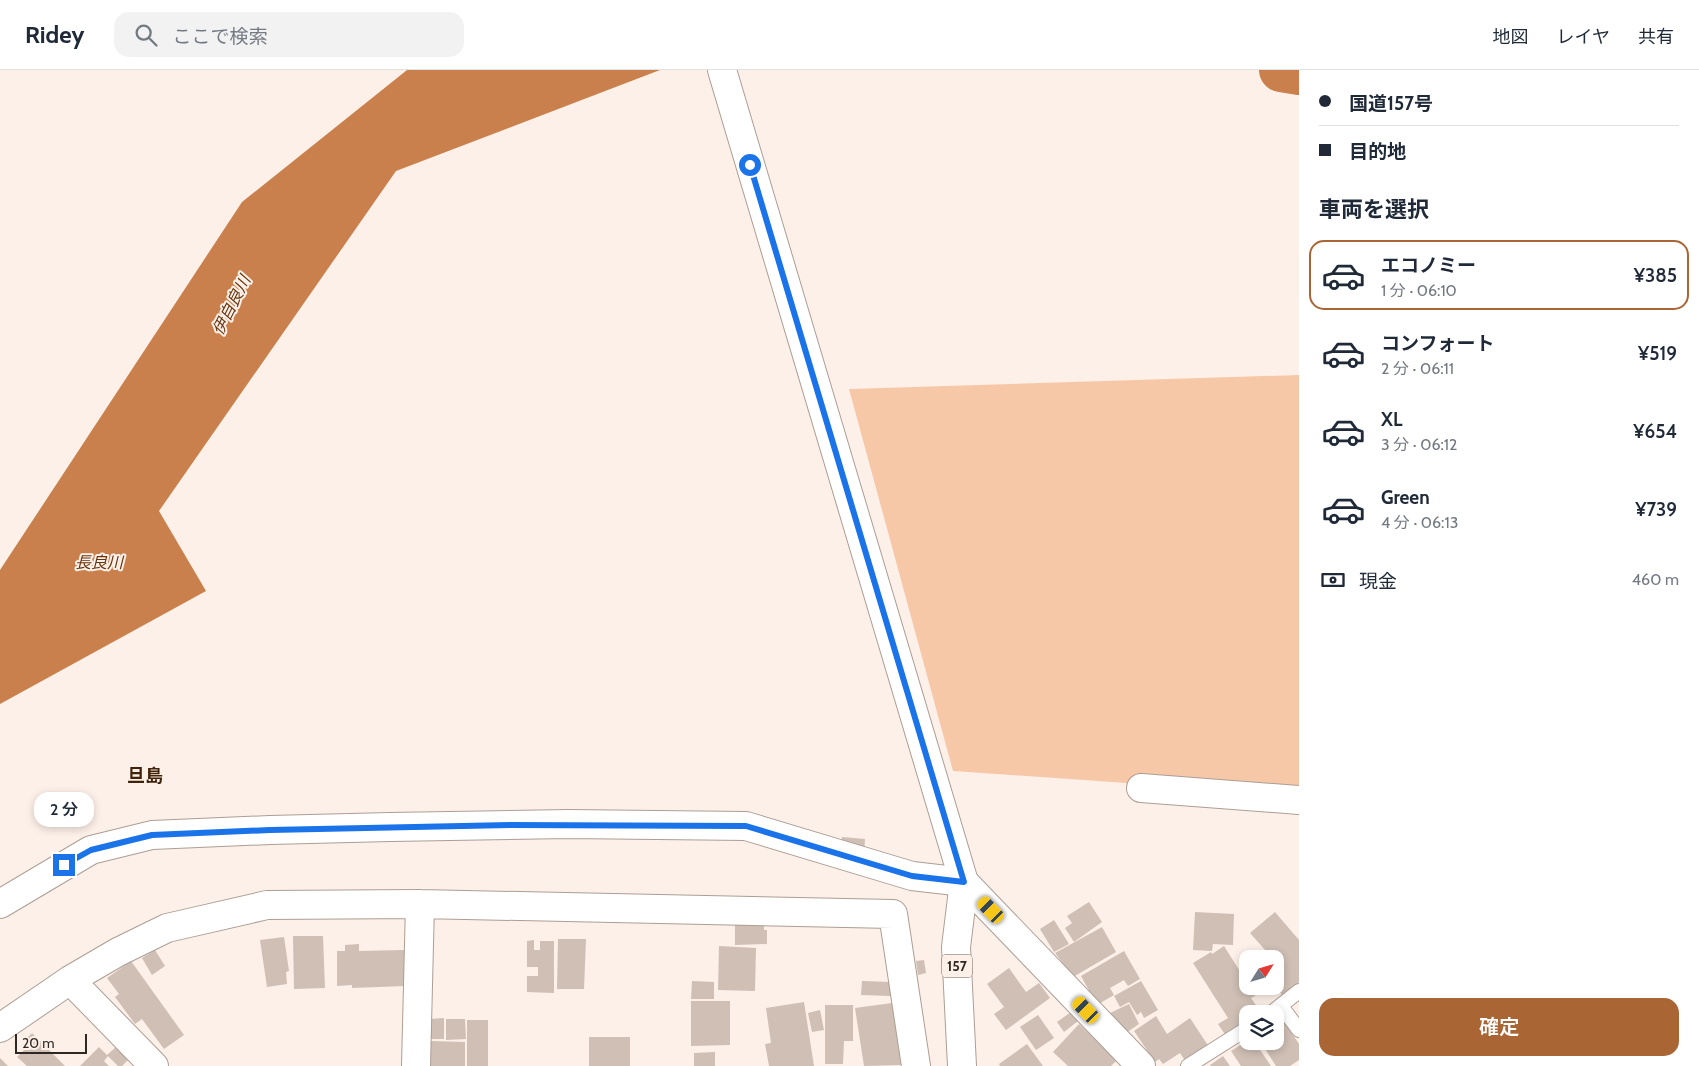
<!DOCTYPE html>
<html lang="ja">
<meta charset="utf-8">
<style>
body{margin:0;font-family:Cabin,"Noto Sans JP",sans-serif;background:#f2f2f3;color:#1f2937;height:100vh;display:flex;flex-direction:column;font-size:19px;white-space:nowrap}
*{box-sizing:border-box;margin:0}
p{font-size:16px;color:#747a83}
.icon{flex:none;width:28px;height:28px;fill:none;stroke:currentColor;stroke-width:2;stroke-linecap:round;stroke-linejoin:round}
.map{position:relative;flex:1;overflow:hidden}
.details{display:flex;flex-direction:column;background:#fff;width:400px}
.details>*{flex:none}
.banner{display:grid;align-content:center;height:110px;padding:0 20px;background:#fff}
.needle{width:32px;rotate:53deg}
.buttons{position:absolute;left:1239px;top:880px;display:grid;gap:10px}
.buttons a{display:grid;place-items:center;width:45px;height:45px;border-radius:10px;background:#fff;box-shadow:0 2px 8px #0003;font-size:25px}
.scale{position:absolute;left:15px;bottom:12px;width:72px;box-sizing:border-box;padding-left:5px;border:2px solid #2e2824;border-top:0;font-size:14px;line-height:18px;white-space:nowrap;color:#2e2824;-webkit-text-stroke:4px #fdf0e8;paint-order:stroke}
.end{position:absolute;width:22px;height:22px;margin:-11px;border:6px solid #1a73e8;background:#fff;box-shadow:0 0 0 2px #fff}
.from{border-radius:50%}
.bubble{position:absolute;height:35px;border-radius:15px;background:#fff;box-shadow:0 2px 8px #0003;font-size:16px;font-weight:600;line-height:35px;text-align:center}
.car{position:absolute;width:15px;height:30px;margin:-15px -8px;border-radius:6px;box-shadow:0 0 4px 1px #0007;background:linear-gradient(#f5c518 24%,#345 0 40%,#f5c518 0 76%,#345 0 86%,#f5c518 0)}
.banner b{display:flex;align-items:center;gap:18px;height:48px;font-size:19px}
.banner b+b{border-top:1px solid #e0e1e3}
.banner i{width:12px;height:12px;background:#1f2937}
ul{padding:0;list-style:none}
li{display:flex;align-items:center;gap:15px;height:70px;margin:0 10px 8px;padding:0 10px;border:2px solid transparent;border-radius:15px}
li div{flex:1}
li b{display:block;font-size:19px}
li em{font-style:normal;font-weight:600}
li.current{border-color:#a96534}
li>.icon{width:45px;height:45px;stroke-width:1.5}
h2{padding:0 20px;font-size:22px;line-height:60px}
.pay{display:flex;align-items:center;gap:12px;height:55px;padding:0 20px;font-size:19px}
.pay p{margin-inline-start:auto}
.button{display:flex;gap:10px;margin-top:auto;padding:10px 20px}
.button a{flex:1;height:58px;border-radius:15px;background:#a96534;color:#fff;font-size:20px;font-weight:600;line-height:58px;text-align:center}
header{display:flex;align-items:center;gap:30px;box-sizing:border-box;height:70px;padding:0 25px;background:#fff;border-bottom:1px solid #e0e1e3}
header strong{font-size:24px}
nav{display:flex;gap:28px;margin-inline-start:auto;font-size:18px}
.search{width:350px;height:45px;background:#f2f2f3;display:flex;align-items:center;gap:12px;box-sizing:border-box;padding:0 18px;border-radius:15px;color:#747a83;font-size:19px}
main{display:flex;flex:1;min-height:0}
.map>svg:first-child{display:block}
</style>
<header>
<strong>Ridey</strong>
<div class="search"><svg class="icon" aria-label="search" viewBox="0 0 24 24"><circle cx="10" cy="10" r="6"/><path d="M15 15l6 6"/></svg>ここで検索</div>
<nav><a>地図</a><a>レイヤ</a><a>共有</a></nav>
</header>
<main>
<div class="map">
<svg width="1299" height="996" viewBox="0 0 1299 996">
<rect width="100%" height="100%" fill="#fdf0e8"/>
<path fill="#f7c8a8" d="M 1299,305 L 1299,725 L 953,701 L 849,319 Z"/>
<path fill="#ca804c" d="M 407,0 L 660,0 L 396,101 L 159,441 L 206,521 L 0,634 L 0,500 L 242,132 Z"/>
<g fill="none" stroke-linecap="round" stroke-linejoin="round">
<path stroke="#ca804c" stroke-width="44" d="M 1281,0 L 1299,3"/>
</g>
<path fill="#cfbfb5" d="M 842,767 L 865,769 L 864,785 L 841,782 Z
M 1089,832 L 1102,852 L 1074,872 L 1065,858 L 1072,853 L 1067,846 Z
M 1195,842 L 1234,844 L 1233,875 L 1213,874 L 1212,881 L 1193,880 Z
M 1275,842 L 1299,870 L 1299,912 L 1283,926 L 1275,917 L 1275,903 L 1281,898 L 1275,892 L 1275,889 L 1273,889 L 1250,863 Z
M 1054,850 L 1069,874 L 1054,882 L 1040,859 Z
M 764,853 L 764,860 L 767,860 L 767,874 L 735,875 L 735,854 Z
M 1102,857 L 1116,882 L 1073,907 L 1055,883 Z
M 293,866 L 323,866 L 325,918 L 294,919 Z
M 284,867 L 289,901 L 286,902 L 287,914 L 267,917 L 260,870 Z
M 558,869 L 586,869 L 584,919 L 557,919 Z
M 534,870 L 534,880 L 540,880 L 540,871 L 554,871 L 554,923 L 527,922 L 527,906 L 538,906 L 538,897 L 527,897 L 527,871 Z
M 359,874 L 359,881 L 404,880 L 405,916 L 352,918 L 352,915 L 337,916 L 337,881 L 345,881 L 345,875 Z
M 719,876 L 756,878 L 755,921 L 718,920 Z
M 1224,876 L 1248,914 L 1248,916 L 1249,916 L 1255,926 L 1251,928 L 1258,938 L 1255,940 L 1256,943 L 1255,944 L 1248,944 L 1248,948 L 1240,953 L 1242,956 L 1226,966 L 1218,954 L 1228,948 L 1193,893 L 1211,882 L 1212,884 Z
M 155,880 L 165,896 L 152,905 L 142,888 Z
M 1124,881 L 1140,909 L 1128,916 L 1124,910 L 1110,918 L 1114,925 L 1097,935 L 1081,906 Z
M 924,890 L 926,903 L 918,905 L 916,891 Z
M 131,891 L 184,965 L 164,979 L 142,949 L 135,954 L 115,927 L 119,924 L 107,908 Z
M 1009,898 L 1026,922 L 1039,913 L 1050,928 L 1006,960 L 994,944 L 1004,937 L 987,914 Z
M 692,911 L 714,912 L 714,929 L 691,929 Z
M 862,911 L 891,912 L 891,926 L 861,925 Z
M 1141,911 L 1158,940 L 1144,948 L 1141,942 L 1137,945 L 1129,932 L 1120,937 L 1114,926 Z
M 691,931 L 730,931 L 730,975 L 691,976 Z
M 804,932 L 814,996 L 769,996 L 765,974 L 771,973 L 766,938 Z
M 892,933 L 901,995 L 864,996 L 855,938 Z
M 1129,934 L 1139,954 L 1126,963 L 1108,944 Z
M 825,935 L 853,935 L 853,971 L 844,971 L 843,994 L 825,994 Z
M 820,940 L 824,960 L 812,962 L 808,943 Z
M 1071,942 L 1078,951 L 1064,962 L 1057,952 Z
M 1038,945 L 1054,968 L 1036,980 L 1020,957 Z
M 1156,946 L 1167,964 L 1190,948 L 1209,977 L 1186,992 L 1180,983 L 1163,994 L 1159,989 L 1155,992 L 1134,961 Z
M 1281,947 L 1299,974 L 1299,990 L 1290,996 L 1276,996 L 1260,971 L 1275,971 L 1275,952 Z
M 444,948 L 444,969 L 431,969 L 430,949 Z
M 446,949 L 465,949 L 466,969 L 446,970 Z
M 467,950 L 488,950 L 488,996 L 467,996 Z
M 1079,954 L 1117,990 L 1111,996 L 1068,996 L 1053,982 Z
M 32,963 L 65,996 L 27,996 L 17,987 L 28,976 L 23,972 Z
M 589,967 L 630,967 L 630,996 L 589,996 Z
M 1248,970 L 1254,971 L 1271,996 L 1241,996 L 1231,981 Z
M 431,971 L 465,972 L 465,996 L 431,996 Z
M 1027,974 L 1043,996 L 1000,996 L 999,994 Z
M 99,977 L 108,986 L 104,991 L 109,996 L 80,996 Z
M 116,977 L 129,989 L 122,996 L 118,996 L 107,985 Z
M 715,982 L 715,996 L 694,996 L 694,983 Z
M 1223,986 L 1230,996 L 1211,996 L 1210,995 Z
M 0,988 L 8,996 L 0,996 Z"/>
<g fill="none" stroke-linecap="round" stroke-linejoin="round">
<g stroke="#ac9e94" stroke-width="16">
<path id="lane" d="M 1281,936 L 1299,960
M 1270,944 L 1299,921
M 1188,996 L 1248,958"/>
</g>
<g stroke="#ac9e94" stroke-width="30">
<path id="street" d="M 1141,718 L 1299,730
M 0,834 L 91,780 L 152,765 L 270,760 L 390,757 L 569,754 L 746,756 L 912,806 L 964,812 L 1141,996
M 70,910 L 154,996
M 0,958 L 70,910 L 118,882 L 167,858 L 267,835 L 420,834 L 893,844 L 916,996
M 416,996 L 420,834"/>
</g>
<g stroke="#ac9e94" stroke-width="30">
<path id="highway" d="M 722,0 L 964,812 L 956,877 L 962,996"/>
</g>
<use href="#lane" stroke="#fff" stroke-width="14"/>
<use href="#street" stroke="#fff" stroke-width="28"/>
<use href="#highway" stroke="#fff" stroke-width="28"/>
</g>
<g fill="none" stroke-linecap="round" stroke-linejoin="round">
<path stroke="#1a73e8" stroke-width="6" d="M 64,795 L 91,780 L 152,765 L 270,760 L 510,755 L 746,756 L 912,806 L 964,812 L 750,95"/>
</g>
<g text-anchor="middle" stroke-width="4" stroke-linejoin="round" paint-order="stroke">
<rect fill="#fdf0e8" stroke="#6c645f" stroke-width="1" x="942" y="884.5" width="30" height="23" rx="4"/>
<g font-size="14" font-weight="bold" fill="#2e2824">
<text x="957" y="901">157</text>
</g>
<g font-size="16" font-style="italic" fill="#65340c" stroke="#fdf0e8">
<text transform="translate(231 235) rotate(-63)" y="6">伊自良川</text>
<text x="99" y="498">長良川</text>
</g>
<g font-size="18" font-weight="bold" fill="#41220a" stroke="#fdf0e8">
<text x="145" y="712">旦島</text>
</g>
</g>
</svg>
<div class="buttons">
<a><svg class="needle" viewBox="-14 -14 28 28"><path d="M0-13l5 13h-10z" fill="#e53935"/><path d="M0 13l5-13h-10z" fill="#747a83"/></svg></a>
<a><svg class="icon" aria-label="layers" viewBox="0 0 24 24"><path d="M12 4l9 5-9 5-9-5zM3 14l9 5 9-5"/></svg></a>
</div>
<div class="scale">20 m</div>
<i class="end from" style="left:750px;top:95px"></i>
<i class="end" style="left:64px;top:795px"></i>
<div class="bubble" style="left:34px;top:722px;width:60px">2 分</div>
<i class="car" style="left:991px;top:840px;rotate:316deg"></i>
<i class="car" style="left:1086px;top:940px;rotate:316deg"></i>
</div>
<section class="details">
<div class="banner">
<b><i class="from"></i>国道157号</b>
<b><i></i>目的地</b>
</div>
<h2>車両を選択</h2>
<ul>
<li class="current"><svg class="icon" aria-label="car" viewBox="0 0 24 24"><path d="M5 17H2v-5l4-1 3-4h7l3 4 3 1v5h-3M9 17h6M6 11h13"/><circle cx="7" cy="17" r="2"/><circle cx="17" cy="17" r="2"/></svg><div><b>エコノミー</b><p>1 分 · 06:10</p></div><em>¥385</em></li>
<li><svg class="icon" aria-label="car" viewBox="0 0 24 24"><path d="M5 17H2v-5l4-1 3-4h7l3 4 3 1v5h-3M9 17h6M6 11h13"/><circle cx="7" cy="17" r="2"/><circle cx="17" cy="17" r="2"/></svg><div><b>コンフォート</b><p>2 分 · 06:11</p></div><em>¥519</em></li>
<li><svg class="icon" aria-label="car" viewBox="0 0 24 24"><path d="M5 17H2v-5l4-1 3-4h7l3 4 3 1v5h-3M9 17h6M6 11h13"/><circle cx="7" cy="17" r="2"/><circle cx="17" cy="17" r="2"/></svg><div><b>XL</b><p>3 分 · 06:12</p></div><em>¥654</em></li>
<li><svg class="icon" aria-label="car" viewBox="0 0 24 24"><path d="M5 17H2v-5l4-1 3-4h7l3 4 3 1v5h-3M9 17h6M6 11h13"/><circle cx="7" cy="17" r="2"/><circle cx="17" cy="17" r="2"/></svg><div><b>Green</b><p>4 分 · 06:13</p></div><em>¥739</em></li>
</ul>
<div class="pay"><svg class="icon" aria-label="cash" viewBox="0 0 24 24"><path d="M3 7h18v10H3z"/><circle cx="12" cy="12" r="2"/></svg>現金<p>460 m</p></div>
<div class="button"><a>確定</a></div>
</section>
</main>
